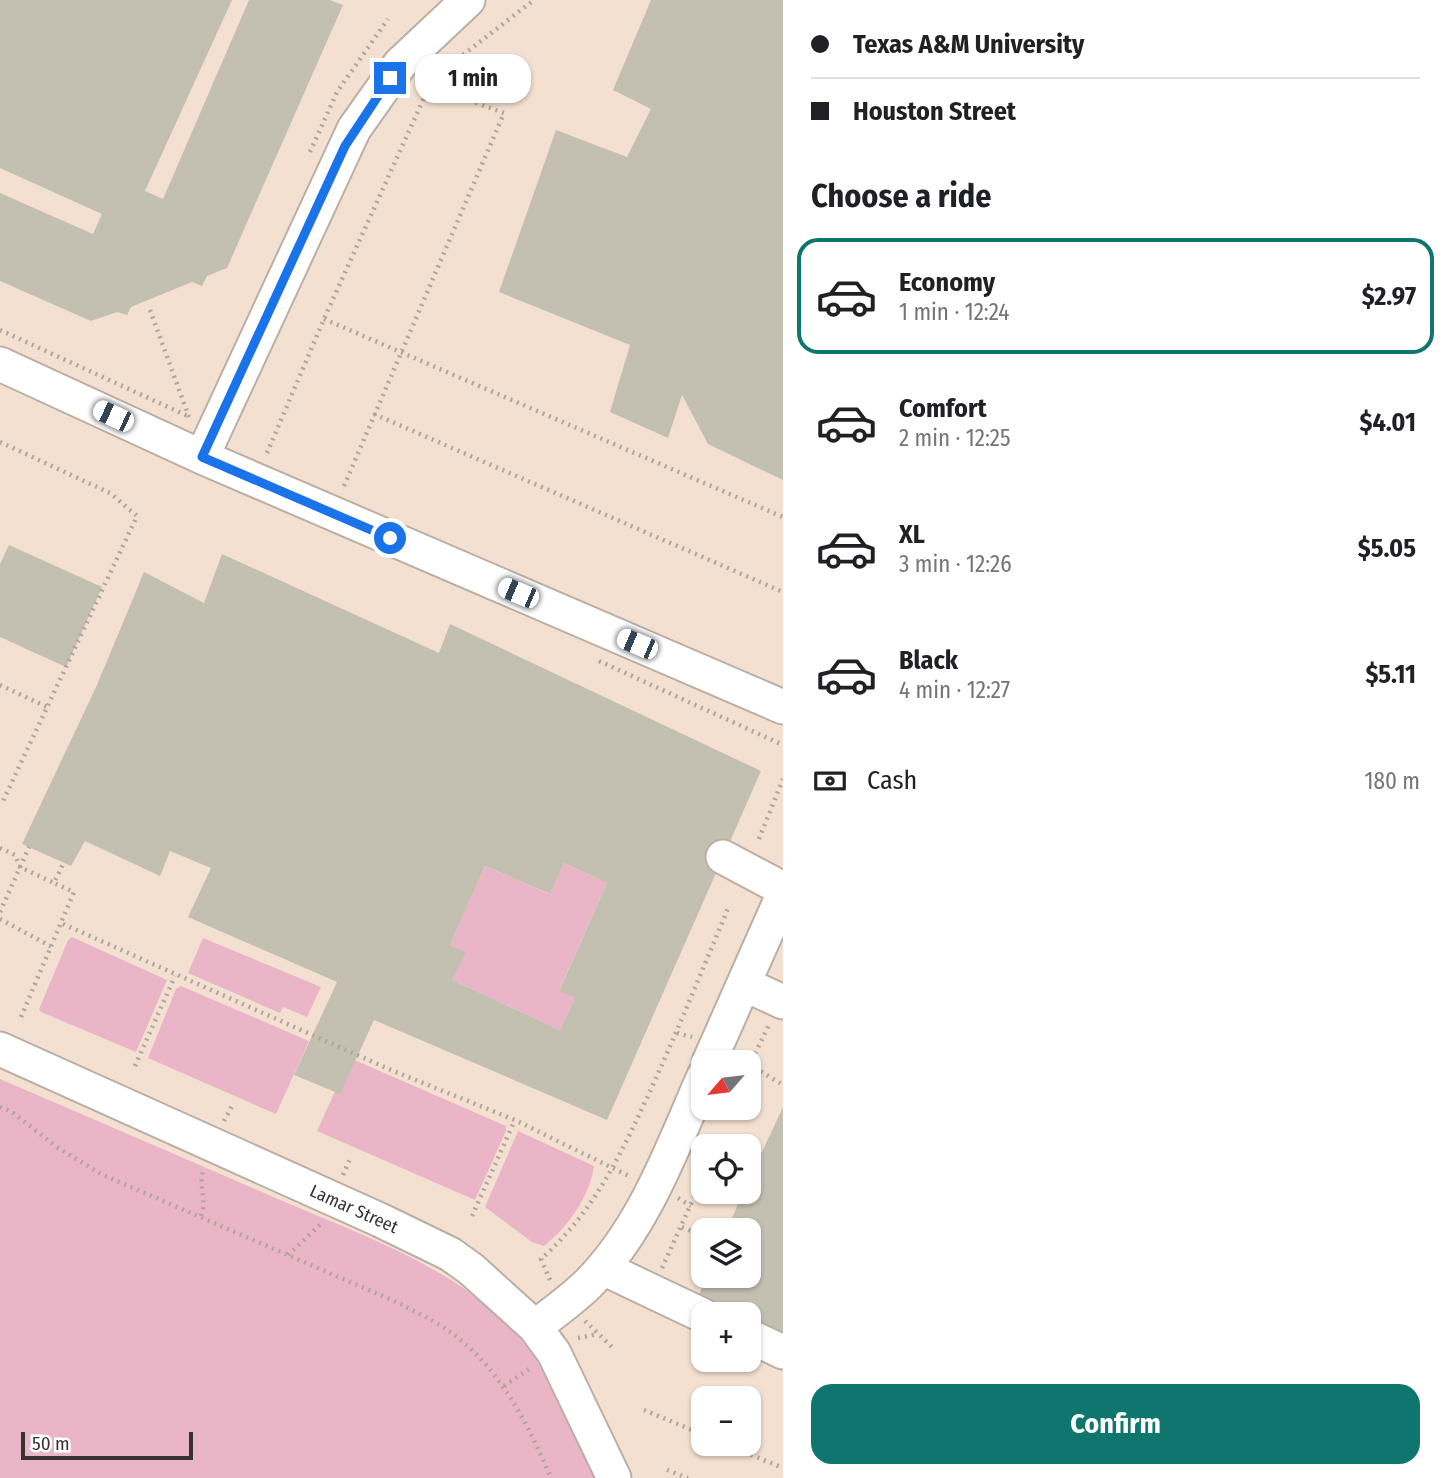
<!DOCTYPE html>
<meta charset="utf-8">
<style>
body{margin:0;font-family:"Fira Sans Condensed",sans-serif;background:#f2f2f2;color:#202124;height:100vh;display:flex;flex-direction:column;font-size:26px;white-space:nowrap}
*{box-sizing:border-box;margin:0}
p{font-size:23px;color:#757577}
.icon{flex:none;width:38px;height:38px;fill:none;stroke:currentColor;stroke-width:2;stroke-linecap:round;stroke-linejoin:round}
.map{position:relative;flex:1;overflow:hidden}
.sheet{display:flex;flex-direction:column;background:#fff;width:665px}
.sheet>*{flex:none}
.top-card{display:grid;align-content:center;height:154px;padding:0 28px;background:#fff}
.needle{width:46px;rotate:242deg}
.fabs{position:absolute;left:691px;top:1050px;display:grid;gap:14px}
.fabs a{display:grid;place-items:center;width:70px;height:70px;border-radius:14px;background:#fff;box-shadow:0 2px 5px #0004;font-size:35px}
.scale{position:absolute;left:21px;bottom:18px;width:172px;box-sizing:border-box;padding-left:7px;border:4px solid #38332f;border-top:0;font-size:19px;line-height:24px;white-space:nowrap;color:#38332f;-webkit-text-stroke:5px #fff;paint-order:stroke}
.end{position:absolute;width:32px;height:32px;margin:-16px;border:9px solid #1a73e8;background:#fff;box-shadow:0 0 0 4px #fff}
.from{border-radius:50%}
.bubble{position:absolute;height:49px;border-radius:21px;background:#fff;box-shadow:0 2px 5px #0004;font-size:23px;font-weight:700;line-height:49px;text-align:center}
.car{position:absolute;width:21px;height:42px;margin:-21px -10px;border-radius:9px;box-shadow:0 0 5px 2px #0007;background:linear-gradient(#fff 24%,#345 0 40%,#fff 0 76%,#345 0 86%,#fff 0)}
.top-card b{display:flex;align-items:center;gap:24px;height:66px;font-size:26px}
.top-card b+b{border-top:2px solid #e0e0e0}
.top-card i{width:18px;height:18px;background:#202124}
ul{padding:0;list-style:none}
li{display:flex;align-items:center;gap:21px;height:116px;margin:0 14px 10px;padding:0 14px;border:4px solid transparent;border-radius:21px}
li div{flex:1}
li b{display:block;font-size:26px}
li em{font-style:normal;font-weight:700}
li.on{border-color:#0f766e}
li>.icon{width:63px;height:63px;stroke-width:1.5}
h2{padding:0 28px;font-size:32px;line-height:84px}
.pay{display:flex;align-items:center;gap:18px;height:77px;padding:0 28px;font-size:26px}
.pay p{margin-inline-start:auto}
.primary-button{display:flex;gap:14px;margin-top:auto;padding:14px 28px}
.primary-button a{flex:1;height:80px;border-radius:21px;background:#0f766e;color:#fff;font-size:28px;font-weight:700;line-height:80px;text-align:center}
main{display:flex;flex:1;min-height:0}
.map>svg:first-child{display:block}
</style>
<main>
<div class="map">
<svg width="783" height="1478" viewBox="0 0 783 1478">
<rect width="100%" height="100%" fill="#fcefe4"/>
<path fill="#f3e0d1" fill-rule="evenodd" d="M 0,0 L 783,0 L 783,1478 L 0,1478 ZM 704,1062 L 749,1062 L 749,1108 L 704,1108 ZM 704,1146 L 749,1146 L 749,1192 L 704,1192 ZM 704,1230 L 749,1230 L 749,1276 L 704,1276 ZM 704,1314 L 749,1314 L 749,1360 L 704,1360 ZM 704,1398 L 749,1398 L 749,1444 L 704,1444 Z"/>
<path fill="#eab6c7" d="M 564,863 L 607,883 L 559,990 L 575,998 L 560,1030 L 452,980 L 465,952 L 450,945 L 485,866 L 549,894 Z
M 72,937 L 167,980 L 136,1052 L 41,1012 L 39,1009 L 68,940 Z
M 203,938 L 321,987 L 307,1017 L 283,1007 L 280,1013 L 188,973 Z
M 181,986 L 309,1041 L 276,1114 L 148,1058 L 176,989 Z
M 350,1058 L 506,1126 L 506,1131 L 475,1200 L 317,1131 Z
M 0,1079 C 93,1119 186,1159 278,1199 C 356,1233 440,1261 502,1319 C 547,1362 571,1423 598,1478 L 0,1478 Z
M 518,1131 L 594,1166 C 590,1196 568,1227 544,1246 L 532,1242 L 485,1207 Z"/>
<path fill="#c3c0b2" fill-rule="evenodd" d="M 0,0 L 232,0 L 145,191 L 163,199 L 249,0 L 330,0 L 343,5 L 227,268 L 207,276 L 202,286 L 192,282 L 131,307 L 127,315 L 117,312 L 91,321 L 0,281 L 0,193 L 93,234 L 102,214 L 0,168 Z
M 651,0 L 783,0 L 783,480 L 708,444 L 682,395 L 668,438 L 610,412 L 630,345 L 499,292 L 556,130 L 627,157 L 651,109 L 613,90 Z
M 9,545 L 102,587 L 66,667 L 0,637 L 0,564 Z
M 222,554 L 439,653 L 450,624 L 761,771 L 607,1120 L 374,1020 L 340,1094 L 294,1075 L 337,982 L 188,917 L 211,868 L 170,851 L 160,876 L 85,841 L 71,866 L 22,844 L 97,685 L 144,572 L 204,603 ZM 564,863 L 607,883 L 559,991 L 575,998 L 560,1030 L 452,980 L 466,952 L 450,945 L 485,866 L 550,894 Z
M 783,1107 L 783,1340 L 749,1325 L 749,1314 L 724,1314 L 696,1302 L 707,1276 L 749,1276 L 749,1230 L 727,1230 L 743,1192 L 749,1192 L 749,1180 Z"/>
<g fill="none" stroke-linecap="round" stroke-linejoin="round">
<g stroke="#bbafa4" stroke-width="37">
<path id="minor" d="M 0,364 L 202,457 L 783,707
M 202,457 L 354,129 L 400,64 L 468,0
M 723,857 L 783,889
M 744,984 L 783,1002
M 0,1049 L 380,1220 L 450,1254 L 471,1269 L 535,1327 L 554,1353 L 614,1478
M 709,1062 L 783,895
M 603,1268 L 704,1316
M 535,1327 C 553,1313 573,1299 589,1283 C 645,1226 672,1148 704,1076
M 749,1336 L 783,1352"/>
</g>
<path stroke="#b0a69e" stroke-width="4.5" stroke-dasharray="2 5" stroke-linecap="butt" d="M 310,152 L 337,92 L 388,19
M 150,310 L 189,417
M 324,319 L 783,517
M 0,330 L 190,417
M 374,414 L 783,592
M 0,442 L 110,493 L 137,516 L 3,801 L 0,799
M 267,453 L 324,319 L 433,78 L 534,0
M 344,486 L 504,113 L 430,86
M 599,661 L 783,745
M 0,685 L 47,707
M 759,839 L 783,779
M 0,848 L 15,855 L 20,867 L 54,883
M 0,912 L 29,847
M 0,919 L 52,947
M 63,924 L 391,1070 L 515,1120 L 631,1177
M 21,1017 L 74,892 L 54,883 L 64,862
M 677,1033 L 692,1037
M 749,1064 L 783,1085
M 135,1066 L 175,976
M 749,1066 L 770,1023
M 0,1107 L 12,1112 L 58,1148 L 101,1174 L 403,1305 C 417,1313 433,1320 446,1329 C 497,1363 528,1423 551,1478
M 224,1121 L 232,1106
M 716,1146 L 720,1134
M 343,1175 L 350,1159
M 678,1198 L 691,1206
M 201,1216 C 208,1199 197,1186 204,1168
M 472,1216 L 515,1120
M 682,1227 L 704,1237
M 288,1255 L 323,1222
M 662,1268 L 695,1195
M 550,1280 L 541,1259 C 595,1211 622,1152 652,1087 C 679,1027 704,966 729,906
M 585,1321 L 612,1347
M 578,1338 L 598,1334
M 504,1386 L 532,1367
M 644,1410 L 704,1435
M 725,1444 L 783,1468
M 667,1470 L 688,1478"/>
<use href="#minor" stroke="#fff" stroke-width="33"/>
</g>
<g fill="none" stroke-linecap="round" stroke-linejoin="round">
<path stroke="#1a73e8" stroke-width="9" d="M 390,78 L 345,146 L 202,457 L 390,538"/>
</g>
<g text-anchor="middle" stroke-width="6" stroke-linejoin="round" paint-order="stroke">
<g font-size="18" fill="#38332f" stroke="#fff">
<text transform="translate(354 1209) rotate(24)" y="6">Lamar Street</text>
</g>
</g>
</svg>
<div class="fabs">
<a><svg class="needle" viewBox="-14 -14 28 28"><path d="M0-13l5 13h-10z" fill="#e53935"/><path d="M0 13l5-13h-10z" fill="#757577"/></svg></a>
<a><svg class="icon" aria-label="locate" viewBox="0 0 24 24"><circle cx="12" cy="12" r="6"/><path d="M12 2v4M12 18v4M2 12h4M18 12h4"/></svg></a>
<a><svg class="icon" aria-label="layers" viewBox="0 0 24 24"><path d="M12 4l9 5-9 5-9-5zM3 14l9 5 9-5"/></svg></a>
<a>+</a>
<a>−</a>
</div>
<div class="scale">50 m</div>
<i class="end from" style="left:390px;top:538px"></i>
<i class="end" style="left:390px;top:78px"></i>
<div class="bubble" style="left:415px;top:54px;width:116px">1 min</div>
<i class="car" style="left:113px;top:416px;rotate:295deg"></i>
<i class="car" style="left:518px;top:593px;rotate:293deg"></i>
<i class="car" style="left:637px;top:644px;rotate:293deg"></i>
</div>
<section class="sheet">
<div class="top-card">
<b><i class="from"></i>Texas A&amp;M University</b>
<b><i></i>Houston Street</b>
</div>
<h2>Choose a ride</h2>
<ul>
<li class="on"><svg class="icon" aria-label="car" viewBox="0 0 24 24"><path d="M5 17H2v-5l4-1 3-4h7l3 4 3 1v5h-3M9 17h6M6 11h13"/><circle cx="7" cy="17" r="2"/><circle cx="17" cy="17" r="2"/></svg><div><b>Economy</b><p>1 min · 12:24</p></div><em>$2.97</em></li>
<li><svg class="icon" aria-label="car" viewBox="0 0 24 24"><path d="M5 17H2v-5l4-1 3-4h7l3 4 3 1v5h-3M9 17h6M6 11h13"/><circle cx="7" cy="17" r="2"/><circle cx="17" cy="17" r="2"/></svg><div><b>Comfort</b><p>2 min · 12:25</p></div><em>$4.01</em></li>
<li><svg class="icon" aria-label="car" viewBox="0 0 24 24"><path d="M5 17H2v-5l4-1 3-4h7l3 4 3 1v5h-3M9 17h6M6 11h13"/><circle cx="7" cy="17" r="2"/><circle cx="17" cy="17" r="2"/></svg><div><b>XL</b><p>3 min · 12:26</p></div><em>$5.05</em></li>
<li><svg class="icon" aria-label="car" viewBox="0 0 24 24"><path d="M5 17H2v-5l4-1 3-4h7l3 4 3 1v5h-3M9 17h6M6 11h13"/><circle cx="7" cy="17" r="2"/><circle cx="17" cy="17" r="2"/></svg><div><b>Black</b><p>4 min · 12:27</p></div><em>$5.11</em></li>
</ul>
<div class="pay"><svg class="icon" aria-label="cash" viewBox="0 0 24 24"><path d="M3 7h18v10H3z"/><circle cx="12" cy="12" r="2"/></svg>Cash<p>180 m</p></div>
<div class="primary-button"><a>Confirm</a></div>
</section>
</main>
